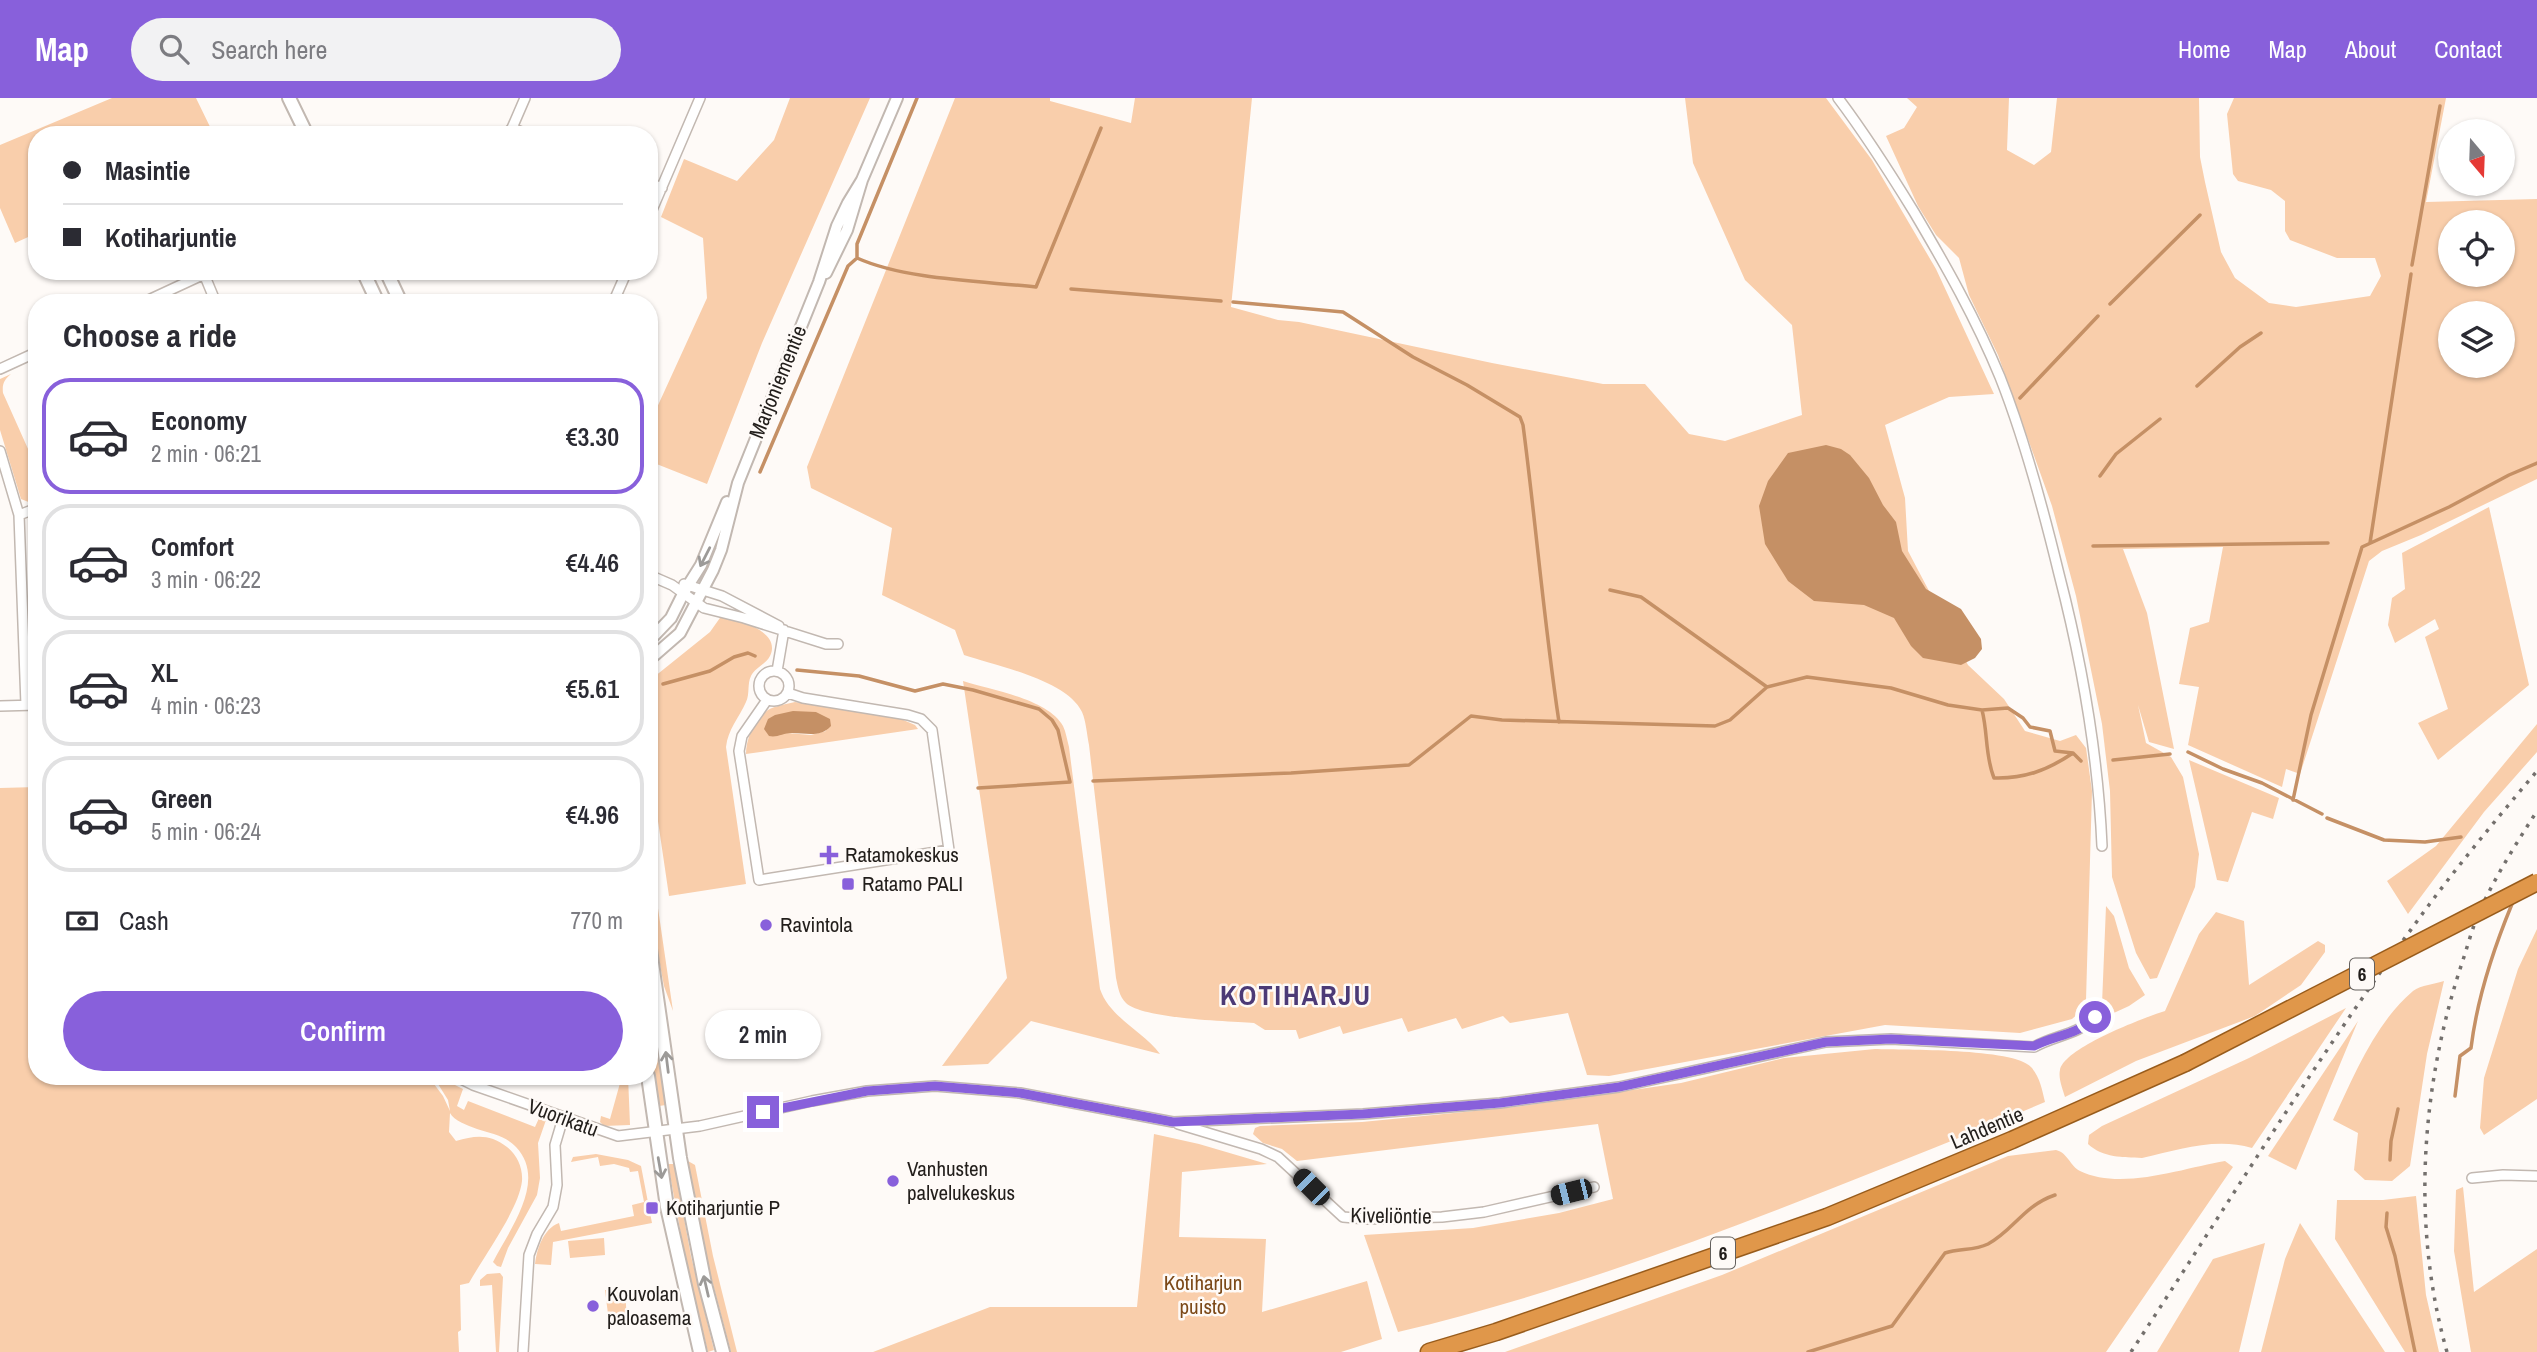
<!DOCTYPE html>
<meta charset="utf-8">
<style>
body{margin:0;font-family:"Archivo Narrow",sans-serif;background:#f2f2f3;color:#2b2b33;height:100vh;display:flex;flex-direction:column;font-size:26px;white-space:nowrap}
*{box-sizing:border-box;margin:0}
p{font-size:23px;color:#7c7c81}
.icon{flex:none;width:38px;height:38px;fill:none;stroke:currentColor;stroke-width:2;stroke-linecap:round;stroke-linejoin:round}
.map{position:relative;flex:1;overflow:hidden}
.sheet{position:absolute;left:28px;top:196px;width:630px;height:791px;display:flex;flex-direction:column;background:#fff;border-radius:28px;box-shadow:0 2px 5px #0004}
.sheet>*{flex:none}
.hud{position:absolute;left:28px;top:28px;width:630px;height:154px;border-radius:28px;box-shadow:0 2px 5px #0004;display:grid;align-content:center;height:154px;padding:0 35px;background:#fff}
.needle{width:46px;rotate:161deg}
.tools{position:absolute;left:2438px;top:21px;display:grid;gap:14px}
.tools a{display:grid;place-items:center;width:77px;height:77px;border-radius:50%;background:#fff;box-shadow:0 2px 5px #0004;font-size:35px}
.end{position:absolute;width:32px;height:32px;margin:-16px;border:9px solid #8860db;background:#fff;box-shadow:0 0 0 4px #fff}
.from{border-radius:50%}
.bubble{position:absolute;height:49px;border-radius:24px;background:#fff;box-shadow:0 2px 5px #0004;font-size:23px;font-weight:600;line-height:49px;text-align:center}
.car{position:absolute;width:21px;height:42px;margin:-21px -10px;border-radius:9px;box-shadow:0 0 5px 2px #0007;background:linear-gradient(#222 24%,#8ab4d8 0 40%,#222 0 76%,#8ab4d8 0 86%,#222 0)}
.hud b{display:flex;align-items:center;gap:24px;height:66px;font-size:26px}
.hud b+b{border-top:2px solid #e1e1e2}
.hud i{width:18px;height:18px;background:#2b2b33}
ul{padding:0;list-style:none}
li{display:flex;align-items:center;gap:21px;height:116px;margin:0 14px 10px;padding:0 21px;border:4px solid #e1e1e2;border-radius:28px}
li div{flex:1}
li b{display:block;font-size:26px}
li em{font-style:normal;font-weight:600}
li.on{border-color:#8860db}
li>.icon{width:63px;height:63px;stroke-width:1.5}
h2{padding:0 35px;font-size:32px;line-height:84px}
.pay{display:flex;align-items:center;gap:18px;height:77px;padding:0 35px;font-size:26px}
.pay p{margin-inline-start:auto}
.cta{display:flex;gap:14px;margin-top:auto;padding:14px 35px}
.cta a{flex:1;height:80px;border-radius:42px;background:#8860db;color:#fff;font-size:28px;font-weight:600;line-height:80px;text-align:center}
header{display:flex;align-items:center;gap:42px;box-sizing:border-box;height:98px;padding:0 35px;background:#8860db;color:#fff}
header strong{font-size:33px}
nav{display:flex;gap:38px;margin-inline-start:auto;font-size:24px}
.search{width:490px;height:63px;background:#f2f2f3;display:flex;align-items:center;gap:18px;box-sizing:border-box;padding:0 24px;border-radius:38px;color:#7c7c81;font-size:26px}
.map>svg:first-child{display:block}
</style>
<header>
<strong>Map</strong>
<div class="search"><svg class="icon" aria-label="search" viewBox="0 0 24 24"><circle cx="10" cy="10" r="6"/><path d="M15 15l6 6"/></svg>Search here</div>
<nav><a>Home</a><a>Map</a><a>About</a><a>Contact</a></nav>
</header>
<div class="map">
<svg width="2537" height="1254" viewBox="0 0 2537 1254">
<rect width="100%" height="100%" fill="#fefaf7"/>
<path fill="#f9ceab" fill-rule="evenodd" d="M 112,0 L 196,0 L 214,37 L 37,37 L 37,135 L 15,145 L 0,110 L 0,47 Z
M 790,0 L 870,0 L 762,245 L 707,386 L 649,363 L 649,327 L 707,200 L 703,140 L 661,119 L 684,61 L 737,83 L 774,42 Z
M 955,0 L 1050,0 L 1050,3 L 1131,25 L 1135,0 L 1252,0 L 1231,209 L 1278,222 L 1299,224 L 1492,265 L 1603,286 L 1645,286 L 1689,336 L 1725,343 L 1802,317 L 1792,227 L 1745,182 L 1693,65 L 1685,0 L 1826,0 L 1872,62 L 1936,171 L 1994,296 L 1949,299 L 1885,327 L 1905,400 L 1908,453 L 1968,567 L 2004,601 L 2025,633 L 2060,643 L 2076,637 L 2086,650 L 2092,693 L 2086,902 L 2081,913 L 2072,921 L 2020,935 L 1885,927 L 1609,978 L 1587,977 L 1568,915 L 1510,925 L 1503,918 L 1462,931 L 1456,920 L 1408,934 L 1402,920 L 1343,936 L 1340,928 L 1299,941 L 1296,932 L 1265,932 L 1254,925 C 1228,923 1143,921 1126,905 C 1119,898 1118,889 1116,880 L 1089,647 C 1087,637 1086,623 1082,614 C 1067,582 997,568 964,557 L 955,532 L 882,497 L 892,430 L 811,390 L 807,369 Z
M 1907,0 L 2009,0 L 2007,52 L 2034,67 L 2051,54 L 2057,0 L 2199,0 L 2200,59 L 2205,84 L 2221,154 L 2235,180 L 2269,205 L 2296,209 L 2370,198 L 2381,178 L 2375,160 L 2337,160 L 2290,142 L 2285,133 L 2285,103 L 2271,92 L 2238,83 L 2233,76 L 2227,16 L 2234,0 L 2446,0 L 2426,104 L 2537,101 L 2537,381 L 2421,437 L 2382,453 L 2369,463 L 2300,676 L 2286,671 L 2282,689 L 2188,647 L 2199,589 L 2179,586 L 2190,530 L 2209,524 L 2223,449 L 2123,451 L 2147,515 L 2174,651 L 2149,644 L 2138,607 L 2146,645 L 2171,659 L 2183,679 L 2199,756 L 2195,789 L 2157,880 L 2150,881 L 2136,855 L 2112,779 L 2110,693 L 2102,626 L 2076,498 L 2052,408 L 1998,257 L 1969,197 L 1959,160 L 1936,137 L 1918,108 L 1886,38 L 1904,30 L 1917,9 ZM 2502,124 L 2502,177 L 2450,177 L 2450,124 ZM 2502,215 L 2502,268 L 2450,268 L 2450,215 Z
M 11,276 C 4,282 2,286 3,295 L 37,371 L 37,403 L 31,405 L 21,401 L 0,332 L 0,281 Z
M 2489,409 L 2529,587 L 2438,662 L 2418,625 L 2448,611 L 2425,539 L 2439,531 L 2435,521 L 2395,545 L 2388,527 L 2392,500 L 2405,491 L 2402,455 Z
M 722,517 C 737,522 782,533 770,558 C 766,566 755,570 751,578 C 747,586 750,596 746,604 C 739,620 728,631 726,649 L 746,786 L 669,798 L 649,662 L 652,658 L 649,641 L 649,583 L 710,534 Z
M 963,583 C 991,592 1048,601 1063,628 C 1066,634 1067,642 1069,649 L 1100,891 C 1110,920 1142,932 1160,956 L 1031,923 L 988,966 L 942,968 L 1007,880 Z
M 795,604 L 901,621 L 915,627 L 918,631 L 746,656 C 746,641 754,621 768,612 C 775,608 787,606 795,604 ZM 816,614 L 826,633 L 811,637 L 787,635 L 810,615 Z
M 2537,626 L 2537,654 L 2484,714 L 2408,816 L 2387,783 L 2436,748 Z
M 2189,662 L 2279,700 L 2273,721 L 2252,714 L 2228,784 L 2217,782 Z
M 37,689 L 37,978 L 428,978 L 443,998 L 450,1013 L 448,1002 L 433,978 L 437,978 L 463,991 L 457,1008 L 464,1012 L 468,1003 L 535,1029 L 540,1018 L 546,1022 L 538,1045 L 540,1080 L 537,1097 L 508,1150 L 501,1169 L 497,1168 L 493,1164 C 509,1132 548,1083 516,1049 C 506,1038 490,1035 477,1031 C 467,1027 454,1023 450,1015 L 449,1034 L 456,1043 C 476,1037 490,1036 507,1049 C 517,1057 523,1070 522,1083 C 519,1111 484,1158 469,1185 L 460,1187 L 461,1232 L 458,1234 L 459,1254 L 0,1254 L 0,690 Z
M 649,728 L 652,769 L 673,913 L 664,888 L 649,809 Z
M 2106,808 L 2114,818 L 2129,870 L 2145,897 L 2129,908 L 2105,919 L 2102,906 Z
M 2216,814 L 2244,823 L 2249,887 L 2318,843 L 2325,847 L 2325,854 L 2301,887 L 2255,918 L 2136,963 L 2065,999 C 2063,992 2058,980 2060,972 C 2064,950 2143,920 2165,913 L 2199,836 Z
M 2537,831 L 2537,1001 L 2484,1037 L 2480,1030 L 2484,980 L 2518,871 Z
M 2444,883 L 2427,956 L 2410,1068 L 2392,1083 L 2365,1082 L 2354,1072 L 2358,1035 L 2333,1022 C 2354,978 2375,925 2413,893 C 2421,887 2435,886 2444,883 Z
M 649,894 L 666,1007 L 659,1008 L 649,936 Z
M 2346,910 L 2252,1050 C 2215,1039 2178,1052 2142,1060 C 2123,1059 2103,1060 2088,1046 L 2089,1037 L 2102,1028 L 2249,960 Z
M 2358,923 L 2296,1072 L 2268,1058 Z
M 1875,951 C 1903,952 2014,950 2031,969 C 2040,979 2042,991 2045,1004 C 1973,1035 1901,1063 1828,1092 C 1687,1148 1545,1199 1398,1234 L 1364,1137 L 1473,1130 L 1559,1115 L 1613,1101 L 1598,1026 L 1297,1063 L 1282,1051 L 1263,1045 L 1253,1036 L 1255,1030 L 1260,1028 L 1362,1024 L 1515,1009 L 1681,985 L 1784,960 Z
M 622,978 L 628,978 L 630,1027 L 604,1028 L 600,1024 L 601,1018 L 610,1021 Z
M 1154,1036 L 1199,1046 L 1267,1066 L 1182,1074 L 1179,1139 L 1266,1141 L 1262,1214 L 1367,1183 L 1382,1241 L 1341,1254 L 873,1254 L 990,1209 L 1137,1209 Z
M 2056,1052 C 2068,1055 2070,1068 2080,1073 C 2121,1093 2183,1070 2225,1063 L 2233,1069 L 2106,1254 L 1505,1254 L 1722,1177 L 2008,1058 Z
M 596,1056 L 628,1062 L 641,1068 L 652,1125 L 553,1144 L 551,1167 L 535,1166 C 537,1151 543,1131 559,1125 L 561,1133 L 634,1118 L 632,1107 L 644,1104 L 638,1073 L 630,1074 L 629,1070 L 614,1066 L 600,1068 L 598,1059 L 571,1064 L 573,1059 Z
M 688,1063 L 695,1067 L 713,1158 L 737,1254 L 731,1254 L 710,1175 Z
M 668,1066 L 674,1066 L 691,1158 L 714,1252 L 708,1254 L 686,1164 Z
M 2463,1089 L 2474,1194 L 2537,1151 L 2537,1254 L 2471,1254 L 2454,1153 L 2456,1092 Z
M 2416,1098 L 2426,1197 L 2439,1254 L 2405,1254 L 2335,1141 L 2337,1102 L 2383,1102 Z
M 2300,1125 L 2385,1254 L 2261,1254 L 2285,1161 Z
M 604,1140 L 605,1157 L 570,1160 L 568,1143 Z
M 2265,1145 L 2239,1254 L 2157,1254 L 2213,1161 Z
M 500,1175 L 503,1179 L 499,1254 L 496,1254 L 492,1187 L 480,1188 L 480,1182 L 487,1176 Z
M 625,1191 L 627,1223 L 609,1224 L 605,1192 Z"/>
<path fill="#c59065" d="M 1826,347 L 1841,351 L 1850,357 L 1869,380 L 1883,407 L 1896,424 L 1902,453 L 1926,491 L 1961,511 L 1981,541 L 1982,551 L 1975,560 L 1961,567 L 1923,560 L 1911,548 L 1894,520 L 1864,507 L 1814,503 L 1788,483 L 1765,446 L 1759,408 L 1768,383 L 1788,355 Z
M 793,613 L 816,614 L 830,621 L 831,628 C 820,640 806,635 792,635 C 783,635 777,640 769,638 L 764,631 L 768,621 L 775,617 Z"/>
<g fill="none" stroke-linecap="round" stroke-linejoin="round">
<path stroke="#c59065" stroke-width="3.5" d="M 857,160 C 906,182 982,183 1036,189 L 1101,30
M 2412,167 L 2440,8
M 1071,191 L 1221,203
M 1233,204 L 1343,214 L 1413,259 L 1467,287 L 1520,319 L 1523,327 C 1536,426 1544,525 1559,624
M 2110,206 L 2200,117
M 2197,288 L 2240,249 L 2261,235
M 2020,300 L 2098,218
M 760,374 L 848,168 L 857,160 L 857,146 L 917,0
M 2100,378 L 2116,356 L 2160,321
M 2370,445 L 2411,176
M 2093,448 L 2328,445
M 1610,492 L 1641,499 L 1767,589
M 797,572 L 859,578 L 915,593 L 943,586 L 973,592 L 1039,611 L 1052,622 L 1058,632 L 1070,684 L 978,690
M 663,586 L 710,573 L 734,559 L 748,555 L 755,558
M 1982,612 C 1988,635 1985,658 1994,680 C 2024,681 2048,672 2073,655 L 2081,663
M 2188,654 L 2223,671 L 2262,685 L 2322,716
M 2113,662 L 2170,656
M 1093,683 L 1291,675 L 1409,667 L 1471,618 L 1502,622 L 1715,628 L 1730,622 L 1767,589 L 1807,579 L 1891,590 L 1948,607 L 1982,612 L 2008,610 L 2023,620 L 2030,629 L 2050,633 L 2055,653 L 2073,655
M 2293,702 L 2311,617 L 2362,449 L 2449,409 L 2509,377 L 2537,365
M 2327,720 L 2384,742 L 2425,744 L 2461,739
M 2455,998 L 2460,958 L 2471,950 C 2477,901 2493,852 2512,806
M 2390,1062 L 2391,1043 L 2398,1011
M 2387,1115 L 2386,1129 L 2395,1158 L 2415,1254
M 1808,1254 L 1892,1228 L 1945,1155 C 1959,1150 1974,1153 1988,1146 C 2014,1132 2023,1108 2055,1097"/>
<g stroke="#c2b8b1" stroke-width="12">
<path id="minor" d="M 1838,0 C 1866,37 1890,75 1914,114 C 1946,168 1976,221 2000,279 C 2025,342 2043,410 2059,476 C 2082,565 2098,656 2102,748
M 512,30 L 529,37
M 506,37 L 512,30 L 525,0
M 649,85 L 662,90
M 649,119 L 700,0
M 204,176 L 216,205
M 142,205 L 211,173
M 613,205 L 627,173
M 0,271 L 37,254
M 0,353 L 19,417 L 26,607
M 19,417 L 37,410
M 649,477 L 672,487 L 704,510 L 744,520 L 826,546 L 838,546
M 684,486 L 722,498 L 779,528
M759 588a15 15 0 1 1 30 0a15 15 0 1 1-30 0Z
M 777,573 L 784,532
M 767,602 L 742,638 L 739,653 L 759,782 L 949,752 L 932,632 L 921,621 L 908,617 L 803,600 L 788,595
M 0,608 L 37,607
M 455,978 L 473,987 L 618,1038 L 700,1028 L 812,1003 L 867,993 L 935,988 L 1020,995 L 1173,1024 L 1363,1016 L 1500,1005 L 1619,989 L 1826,944 L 1891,941 L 2034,949 C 2055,937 2078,937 2095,919
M 1178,1026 L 1261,1051 L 1278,1059 L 1343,1119 L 1367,1121 L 1442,1119 L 1484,1114 L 1594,1089
M 2472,1080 L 2503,1077 L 2537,1078
M 523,1254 L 529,1157 L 537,1136 L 553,1109 L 557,1087 L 555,1047 L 563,1020"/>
</g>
<g stroke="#c2b8b1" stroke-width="14">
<path id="tertiary" d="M 826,175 L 847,132 L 862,82 L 897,0
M 649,543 L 671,520 L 684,494 L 701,467 L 727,404
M 649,562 L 680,535 L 713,472 L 721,452 L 738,385 L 819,184 L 837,128 L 848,105 L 862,82"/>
</g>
<g stroke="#c2b8b1" stroke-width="16">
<path id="secondary" d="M 289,0 L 307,37
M 363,173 L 378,205
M 386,173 L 401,205
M 649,844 L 680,1060 L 705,1186 L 723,1254
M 648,978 L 667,1109 L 700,1254"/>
</g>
<g stroke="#985c1c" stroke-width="19">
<path id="trunk" d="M 1429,1254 L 1496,1234 L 1827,1119 L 2012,1042 L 2185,965"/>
</g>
<use href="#minor" stroke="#fff" stroke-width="9"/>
<use href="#tertiary" stroke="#fff" stroke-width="10"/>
<use href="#secondary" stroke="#fff" stroke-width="12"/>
<use href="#trunk" stroke="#e0974a" stroke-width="16"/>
<path stroke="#74706d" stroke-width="3.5" stroke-dasharray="3.5 7" stroke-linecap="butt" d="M 2131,1254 C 2225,1111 2314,964 2415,826 C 2453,773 2495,723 2537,673
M 2447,1254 C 2411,1128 2421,988 2462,865 C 2468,847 2473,827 2481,810 C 2497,776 2517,744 2537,713"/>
<g stroke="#985c1c" stroke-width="19" stroke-linecap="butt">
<path id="trunk-bridge" d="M 2185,965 L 2537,784"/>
</g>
<use href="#trunk-bridge" stroke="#e0974a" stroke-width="16"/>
</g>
<defs><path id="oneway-shaft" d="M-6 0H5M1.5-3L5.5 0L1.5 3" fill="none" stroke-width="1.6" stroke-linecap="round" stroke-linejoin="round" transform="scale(1.75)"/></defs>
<g stroke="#9c9a98">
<use href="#oneway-shaft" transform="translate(705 459) rotate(117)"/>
<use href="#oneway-shaft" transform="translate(667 964) rotate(-97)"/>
<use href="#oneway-shaft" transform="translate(660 1070) rotate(80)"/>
<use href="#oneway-shaft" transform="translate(706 1188) rotate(-103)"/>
</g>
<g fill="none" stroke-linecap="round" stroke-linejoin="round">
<path stroke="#8860db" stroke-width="9" d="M 763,1014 L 867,993 L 935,988 L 1020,995 L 1173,1024 L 1363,1016 L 1500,1005 L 1619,989 L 1826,944 L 1891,941 L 2034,948 C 2055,937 2078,937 2095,919"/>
</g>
<g fill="#8860db" stroke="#fefaf7" stroke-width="2.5">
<path d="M825.5 746.5h7v7h7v7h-7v7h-7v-7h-7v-7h7z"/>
<rect x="841" y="779" width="14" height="14" rx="3.5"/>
<circle cx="766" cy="827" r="7"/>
<circle cx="893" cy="1083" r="7"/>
<rect x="645" y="1103" width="14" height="14" rx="3.5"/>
<circle cx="593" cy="1208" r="7"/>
</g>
<g text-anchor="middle" stroke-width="5" stroke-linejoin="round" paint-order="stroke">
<g fill="#fefaf7" stroke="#64605d" stroke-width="2">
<rect x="2350" y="860.5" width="24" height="31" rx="5"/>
<rect x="1711" y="1139.5" width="24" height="31" rx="5"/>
</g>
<g font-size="19" font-weight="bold" fill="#221e1b">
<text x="2362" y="883">6</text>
<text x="1723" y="1162">6</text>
</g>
<g font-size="21" fill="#221e1b" stroke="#fefaf7">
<text transform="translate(778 284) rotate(-68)" y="7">Marjoniementie</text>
<text transform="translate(563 1020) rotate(20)" y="7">Vuorikatu</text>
<text transform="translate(1987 1030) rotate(-23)" y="7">Lahdentie</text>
<text transform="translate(1391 1118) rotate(1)" y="7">Kiveliöntie</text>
</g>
<g font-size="21" fill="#221e1b" stroke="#fefaf7" text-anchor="start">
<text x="845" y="764">Ratamokeskus</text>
<text x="862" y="793">Ratamo PALI</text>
<text x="780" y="834">Ravintola</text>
<text x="907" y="1078">Vanhusten<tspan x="907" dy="24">palvelukeskus</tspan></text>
<text x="666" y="1117">Kotiharjuntie P</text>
<text x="607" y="1203">Kouvolan<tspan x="607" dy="24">paloasema</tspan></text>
</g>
<g font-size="21" fill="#7c4918" stroke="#fefaf7">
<text x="1203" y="1192">Kotiharjun<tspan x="1203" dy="24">puisto</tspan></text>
</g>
<g font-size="28" font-weight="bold" letter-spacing="2" fill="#4c3a76" stroke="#fefaf7">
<text x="1296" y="907">KOTIHARJU</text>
</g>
</g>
</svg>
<div class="tools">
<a><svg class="needle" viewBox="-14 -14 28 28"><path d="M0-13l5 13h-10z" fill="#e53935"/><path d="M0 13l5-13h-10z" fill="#7c7c81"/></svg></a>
<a><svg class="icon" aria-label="locate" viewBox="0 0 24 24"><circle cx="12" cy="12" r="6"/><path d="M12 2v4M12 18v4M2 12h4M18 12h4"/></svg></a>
<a><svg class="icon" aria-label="layers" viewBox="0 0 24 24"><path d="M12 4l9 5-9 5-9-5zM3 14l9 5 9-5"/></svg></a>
</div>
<i class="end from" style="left:2095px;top:919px"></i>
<i class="end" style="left:763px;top:1014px"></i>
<div class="bubble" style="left:705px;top:912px;width:116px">2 min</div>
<i class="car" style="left:1311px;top:1089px;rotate:315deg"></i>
<i class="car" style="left:1571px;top:1094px;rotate:256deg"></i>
<div class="hud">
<b><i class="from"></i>Masintie</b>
<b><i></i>Kotiharjuntie</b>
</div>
<section class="sheet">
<h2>Choose a ride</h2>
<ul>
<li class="on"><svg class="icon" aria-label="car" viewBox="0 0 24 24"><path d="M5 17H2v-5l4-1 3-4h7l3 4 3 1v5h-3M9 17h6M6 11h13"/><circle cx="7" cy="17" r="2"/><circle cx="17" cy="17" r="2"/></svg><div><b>Economy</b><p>2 min · 06:21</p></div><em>€3.30</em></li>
<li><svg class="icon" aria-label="car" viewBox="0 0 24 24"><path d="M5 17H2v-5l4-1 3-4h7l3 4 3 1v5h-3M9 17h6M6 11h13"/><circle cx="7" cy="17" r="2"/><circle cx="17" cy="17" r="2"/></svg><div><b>Comfort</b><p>3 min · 06:22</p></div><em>€4.46</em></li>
<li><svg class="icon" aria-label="car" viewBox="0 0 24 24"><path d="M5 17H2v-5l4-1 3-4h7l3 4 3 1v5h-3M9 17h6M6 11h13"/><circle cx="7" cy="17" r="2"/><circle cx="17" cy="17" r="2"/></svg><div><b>XL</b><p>4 min · 06:23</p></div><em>€5.61</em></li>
<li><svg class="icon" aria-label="car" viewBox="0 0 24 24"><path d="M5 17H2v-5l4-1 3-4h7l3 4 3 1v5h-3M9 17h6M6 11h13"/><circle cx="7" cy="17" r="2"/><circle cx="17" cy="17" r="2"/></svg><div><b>Green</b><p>5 min · 06:24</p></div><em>€4.96</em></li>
</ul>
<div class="pay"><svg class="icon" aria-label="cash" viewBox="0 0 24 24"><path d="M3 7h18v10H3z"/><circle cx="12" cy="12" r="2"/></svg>Cash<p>770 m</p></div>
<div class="cta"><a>Confirm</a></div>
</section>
</div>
